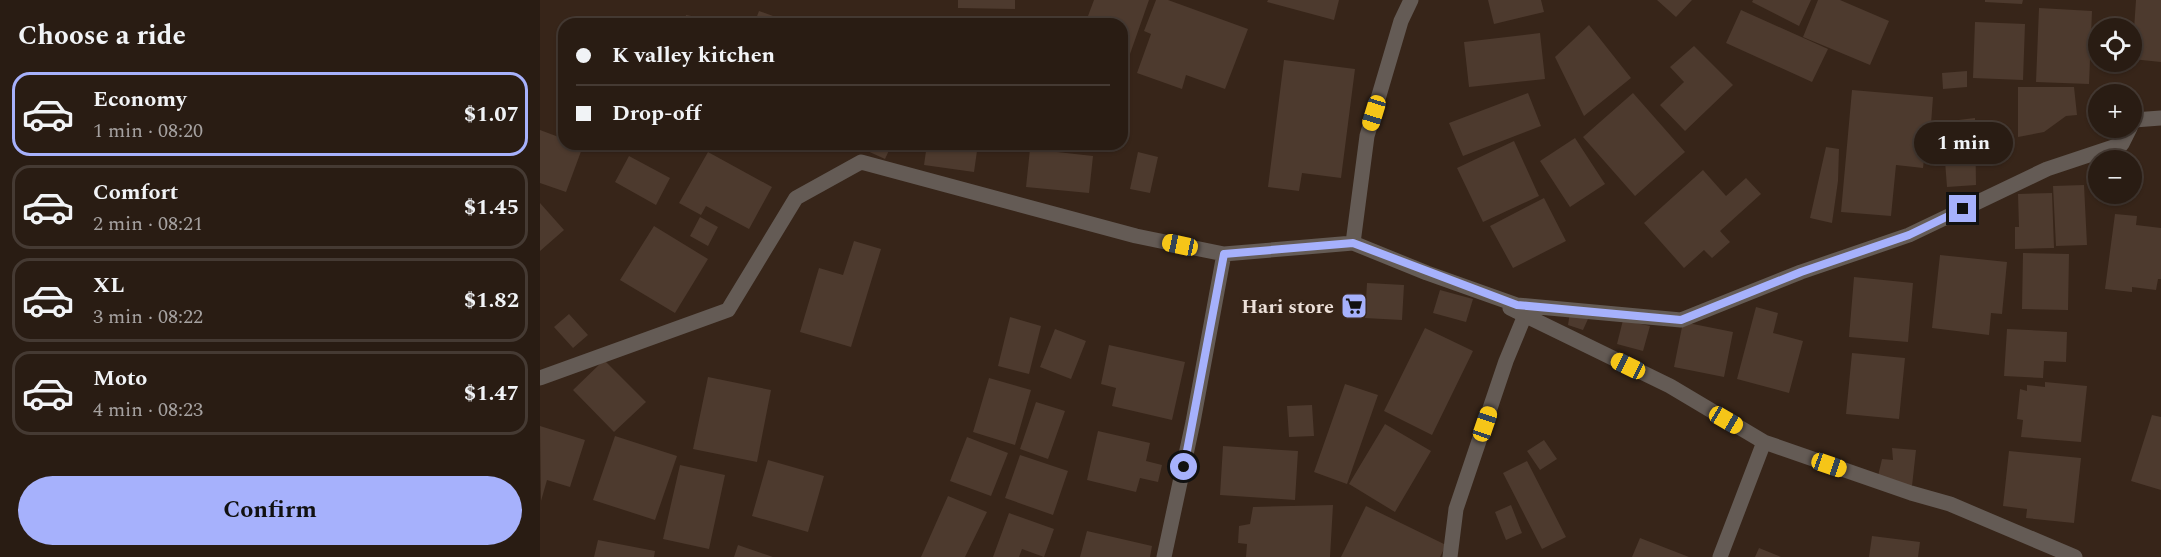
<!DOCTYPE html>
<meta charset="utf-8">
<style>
body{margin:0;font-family:Spectral,serif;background:#352921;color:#f1f3f6;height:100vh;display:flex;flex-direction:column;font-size:22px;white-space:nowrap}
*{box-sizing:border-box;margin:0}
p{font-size:20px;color:#a5a1a0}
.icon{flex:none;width:33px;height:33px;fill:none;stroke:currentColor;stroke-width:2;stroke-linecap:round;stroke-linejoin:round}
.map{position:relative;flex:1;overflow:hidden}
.sheet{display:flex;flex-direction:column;background:#291c13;width:540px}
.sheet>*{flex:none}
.guide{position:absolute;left:18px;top:18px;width:570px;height:132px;border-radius:18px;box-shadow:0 2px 4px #0004,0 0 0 2px #453a33;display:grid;align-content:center;height:132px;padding:0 18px;background:#291c13}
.fabs{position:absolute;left:1548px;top:18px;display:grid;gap:12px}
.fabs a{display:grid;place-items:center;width:54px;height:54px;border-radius:50%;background:#291c13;box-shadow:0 2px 4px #0004,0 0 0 2px #453a33;font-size:30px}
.end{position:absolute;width:27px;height:27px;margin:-14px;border:8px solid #a6b1fc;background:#111;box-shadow:0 0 0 3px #111}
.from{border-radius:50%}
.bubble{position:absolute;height:42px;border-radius:21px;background:#291c13;box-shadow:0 2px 4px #0004,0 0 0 2px #453a33;font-size:20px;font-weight:700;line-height:42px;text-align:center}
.car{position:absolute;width:18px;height:36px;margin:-18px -9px;border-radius:8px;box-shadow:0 0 4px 2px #0007;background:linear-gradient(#f5c518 24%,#345 0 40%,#f5c518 0 76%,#345 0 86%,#f5c518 0)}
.guide b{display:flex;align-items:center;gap:21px;height:57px;font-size:22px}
.guide b+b{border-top:2px solid #453a33}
.guide i{width:15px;height:15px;background:#f1f3f6}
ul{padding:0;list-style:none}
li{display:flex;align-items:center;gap:18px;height:84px;margin:0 12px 9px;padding:0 6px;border:3px solid #453a33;border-radius:18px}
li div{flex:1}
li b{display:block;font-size:22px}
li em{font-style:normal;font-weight:700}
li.on{border-color:#a6b1fc}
li>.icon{width:54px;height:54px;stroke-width:1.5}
h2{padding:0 18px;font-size:27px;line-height:72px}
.button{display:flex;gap:12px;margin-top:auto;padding:12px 18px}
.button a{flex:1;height:69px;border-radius:36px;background:#a6b1fc;color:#111;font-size:24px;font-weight:700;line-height:69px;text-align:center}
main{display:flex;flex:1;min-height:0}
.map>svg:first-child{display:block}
</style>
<main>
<section class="sheet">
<h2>Choose a ride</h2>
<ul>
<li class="on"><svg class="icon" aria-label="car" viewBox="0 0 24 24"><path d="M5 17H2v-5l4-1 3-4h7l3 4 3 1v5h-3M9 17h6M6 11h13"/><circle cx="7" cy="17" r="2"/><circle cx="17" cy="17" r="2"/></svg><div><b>Economy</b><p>1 min · 08:20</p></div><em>$1.07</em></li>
<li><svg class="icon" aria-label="car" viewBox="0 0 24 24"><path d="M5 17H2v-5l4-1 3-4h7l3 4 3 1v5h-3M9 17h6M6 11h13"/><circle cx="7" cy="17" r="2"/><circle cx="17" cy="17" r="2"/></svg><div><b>Comfort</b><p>2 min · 08:21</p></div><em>$1.45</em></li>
<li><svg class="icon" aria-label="car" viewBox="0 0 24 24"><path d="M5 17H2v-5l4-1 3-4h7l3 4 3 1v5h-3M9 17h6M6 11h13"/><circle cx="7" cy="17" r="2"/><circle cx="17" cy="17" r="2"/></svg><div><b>XL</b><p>3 min · 08:22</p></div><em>$1.82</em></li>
<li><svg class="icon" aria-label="car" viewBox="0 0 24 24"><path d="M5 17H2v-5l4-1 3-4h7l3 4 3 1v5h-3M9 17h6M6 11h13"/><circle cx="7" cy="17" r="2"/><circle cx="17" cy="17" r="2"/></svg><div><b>Moto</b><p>4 min · 08:23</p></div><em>$1.47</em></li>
</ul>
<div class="button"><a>Confirm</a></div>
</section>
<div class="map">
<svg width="1621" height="557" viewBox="0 0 1621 557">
<rect width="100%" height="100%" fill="#372519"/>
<path fill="#4d3a2e" d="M 418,0 L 475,0 L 475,9 L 418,8 Z
M 554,0 L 609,0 L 590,54 L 582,51 L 582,24 L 545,24 Z
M 616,0 L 628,0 L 708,29 L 685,89 L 646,75 L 642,89 L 597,73 L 611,34 L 604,31 Z
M 728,0 L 799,0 L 794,20 L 727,2 Z
M 948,0 L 1001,0 L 1004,12 L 954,24 Z
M 1117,0 L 1152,0 L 1136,17 Z
M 1213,0 L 1271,0 L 1259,26 L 1212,2 Z
M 1278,0 L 1300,0 L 1349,21 L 1330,65 L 1263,37 Z
M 1445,0 L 1483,0 L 1482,4 L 1445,2 Z
M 1596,0 L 1621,0 L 1621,62 L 1592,59 Z
M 1499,8 L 1552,11 L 1549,84 L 1496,82 Z
M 1201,10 L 1288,49 L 1272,82 L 1186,43 Z
M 219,11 L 255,24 L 214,24 Z
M 146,15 L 188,23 L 188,24 L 144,24 Z
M 1435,22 L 1485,24 L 1483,80 L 1433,78 Z
M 1049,25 L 1091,78 L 1044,116 L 1015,57 Z
M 1000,33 L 1005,79 L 929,87 L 924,42 Z
M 1154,46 L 1193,85 L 1145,131 L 1120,105 L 1144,82 L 1130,67 Z
M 744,60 L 815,69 L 801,178 L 762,173 L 759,191 L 728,187 Z
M 1427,71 L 1427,87 L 1403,89 L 1402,73 Z
M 1478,87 L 1534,87 L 1537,115 L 1526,116 L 1504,132 L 1478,137 Z
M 1312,90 L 1393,97 L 1389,151 L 1385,151 L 1383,168 L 1356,165 L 1351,216 L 1301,212 Z
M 988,93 L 1001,126 L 923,156 L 909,123 Z
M 1093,93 L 1145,152 L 1095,196 L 1043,137 Z
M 1435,118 L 1436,185 L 1407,187 L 1402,122 Z
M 0,130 L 24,139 L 24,144 L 43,146 L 26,192 L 0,183 Z
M 1035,138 L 1065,184 L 1030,207 L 1000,161 Z
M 974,141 L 999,196 L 943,222 L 917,168 Z
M 312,144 L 352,144 L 345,159 Z
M 387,144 L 438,144 L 434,172 L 384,165 Z
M 1286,147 L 1299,149 L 1298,181 L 1292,223 L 1270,218 Z
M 490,149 L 553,156 L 549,193 L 486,187 Z
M 168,152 L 232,187 L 209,229 L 166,206 L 161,215 L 139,203 Z
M 598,152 L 618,157 L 610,193 L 590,189 Z
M 89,156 L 130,178 L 116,205 L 75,182 Z
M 1163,170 L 1186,196 L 1206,178 L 1221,194 L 1180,231 L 1190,242 L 1172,258 L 1164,250 L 1144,268 L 1104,223 Z
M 1544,185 L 1547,245 L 1516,246 L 1513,186 Z
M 1512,193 L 1514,248 L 1475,249 L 1475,227 L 1479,227 L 1478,194 Z
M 1004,198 L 1026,241 L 973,268 L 950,226 Z
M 0,203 L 24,230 L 0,251 Z
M 1575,214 L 1597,216 L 1596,225 L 1621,228 L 1621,279 L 1618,279 L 1616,290 L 1592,287 L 1592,292 L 1565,289 Z
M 160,217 L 178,227 L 168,246 L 150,236 Z
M 114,226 L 168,259 L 135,313 L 80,280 Z
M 314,241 L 341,249 L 311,347 L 260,332 L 279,268 L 303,275 Z
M 1483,253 L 1529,254 L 1528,310 L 1482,309 Z
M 1400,255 L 1467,262 L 1462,314 L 1451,313 L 1449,335 L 1392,328 Z
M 1314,277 L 1373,283 L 1368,342 L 1309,337 Z
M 827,283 L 864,285 L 862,320 L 825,318 Z
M 900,290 L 933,299 L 926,322 L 893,313 Z
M 1216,307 L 1238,313 L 1233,333 L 1263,341 L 1249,393 L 1197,379 Z
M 1030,312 L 1048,319 L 1043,330 L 1028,325 Z
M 29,314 L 48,335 L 33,348 L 14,327 Z
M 470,317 L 501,326 L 489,374 L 458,366 Z
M 1083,320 L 1110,326 L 1103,351 L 1077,344 Z
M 1143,322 L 1193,332 L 1184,377 L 1134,367 Z
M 885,328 L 933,351 L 892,435 L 844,411 Z
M 515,329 L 546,341 L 531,379 L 500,367 Z
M 1467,329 L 1527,332 L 1526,362 L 1504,361 L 1503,378 L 1464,376 Z
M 569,345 L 645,362 L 632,420 L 572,406 L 576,388 L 561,384 Z
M 1312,353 L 1365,358 L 1359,419 L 1306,414 Z
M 64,360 L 106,402 L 74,432 L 33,390 Z
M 168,377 L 231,390 L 217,462 L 153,449 Z
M 449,378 L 491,390 L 475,445 L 433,432 Z
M 1505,382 L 1547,386 L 1541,442 L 1481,437 L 1483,420 L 1477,419 L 1480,389 L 1487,391 L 1487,385 L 1505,387 Z
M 805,384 L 838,395 L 807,484 L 774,472 Z
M 496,402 L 525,411 L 508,459 L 480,449 Z
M 772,405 L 774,436 L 749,437 L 747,406 Z
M 1612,415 L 1621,417 L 1621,490 L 1591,481 Z
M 845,424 L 891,451 L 855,512 L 809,484 Z
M 0,426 L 45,440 L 30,487 L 7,480 L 1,501 Z
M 558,431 L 610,443 L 606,461 L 622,465 L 618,482 L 600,478 L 596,492 L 547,480 Z
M 75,436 L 137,456 L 115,520 L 53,500 Z
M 427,437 L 468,453 L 451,496 L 410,481 Z
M 1004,440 L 1017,459 L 1000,470 L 987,451 Z
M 683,446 L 758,451 L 755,500 L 680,495 Z
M 1352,448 L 1376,450 L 1372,486 L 1338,476 L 1342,459 L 1353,460 Z
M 1469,451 L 1541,458 L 1534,523 L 1486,518 L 1487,509 L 1463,506 Z
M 480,455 L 528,471 L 513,515 L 465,498 Z
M 228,460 L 284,476 L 268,532 L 212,516 Z
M 987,461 L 1026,537 L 1002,549 L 963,473 Z
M 140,465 L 185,475 L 169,549 L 123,539 Z
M 408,496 L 447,512 L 425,557 L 381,557 Z
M 793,505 L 790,557 L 706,557 L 707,544 L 698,543 L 699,526 L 710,524 L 713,507 Z
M 971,505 L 982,533 L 966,540 L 955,512 Z
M 826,506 L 906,545 L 900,557 L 801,557 Z
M 469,513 L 514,529 L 504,557 L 482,549 L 479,557 L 453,557 Z
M 547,531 L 612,546 L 610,557 L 540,557 Z
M 1332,536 L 1380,542 L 1378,557 L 1329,557 Z
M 1100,538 L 1149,557 L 1092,557 Z
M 58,540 L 115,551 L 114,557 L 54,557 Z
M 198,545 L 233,557 L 194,557 Z
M 1219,548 L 1241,557 L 1215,557 Z"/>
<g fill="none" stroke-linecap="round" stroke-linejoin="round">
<path stroke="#645b55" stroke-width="15" d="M 1592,124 L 1594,120 L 1621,118
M 813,243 L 887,273 L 977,305 L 1141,320 L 1261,272 L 1369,235 L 1507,169 L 1582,144 L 1590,128
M 970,308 L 1130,386 L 1224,442 L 1180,557
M 0,378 L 188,310 L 256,198 L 321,162 L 596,236 L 684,254
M 1224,442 L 1371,493 L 1410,504 L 1535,557
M 624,557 L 653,422 L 684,254 L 813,243 L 827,136 L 861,21 L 871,0
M 910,557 L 916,509 L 966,361 L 985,315"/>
</g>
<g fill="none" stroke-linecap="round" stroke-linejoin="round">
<path stroke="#a6b1fc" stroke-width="8" d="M 644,467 L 684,254 L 813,243 L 977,305 L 1141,320 L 1261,272 L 1369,235 L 1423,209"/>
</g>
<defs>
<g id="supermarket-square" transform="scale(1.35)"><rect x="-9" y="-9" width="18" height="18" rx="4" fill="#a6b1fc" stroke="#372519"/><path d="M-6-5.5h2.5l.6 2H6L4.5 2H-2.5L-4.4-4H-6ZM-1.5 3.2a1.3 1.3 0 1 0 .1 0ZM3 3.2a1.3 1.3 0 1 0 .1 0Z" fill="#111"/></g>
</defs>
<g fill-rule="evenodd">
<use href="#supermarket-square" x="814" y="306"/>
</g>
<g text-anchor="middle" stroke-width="6" stroke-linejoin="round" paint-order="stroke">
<g font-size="20" font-weight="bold" fill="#ece0d9" stroke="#372519" text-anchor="end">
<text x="794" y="313">Hari store</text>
</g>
</g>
</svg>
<div class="fabs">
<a><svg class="icon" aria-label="locate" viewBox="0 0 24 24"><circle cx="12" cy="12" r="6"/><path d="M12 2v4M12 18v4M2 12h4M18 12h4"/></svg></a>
<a>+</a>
<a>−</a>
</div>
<i class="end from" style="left:644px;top:467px"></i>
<i class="end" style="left:1423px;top:209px"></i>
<div class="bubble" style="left:1374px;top:122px;width:99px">1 min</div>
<i class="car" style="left:834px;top:113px;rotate:197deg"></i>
<i class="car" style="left:640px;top:245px;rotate:282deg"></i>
<i class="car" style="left:1088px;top:366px;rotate:296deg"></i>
<i class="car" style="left:1186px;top:420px;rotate:120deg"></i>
<i class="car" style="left:945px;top:424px;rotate:19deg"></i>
<i class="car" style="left:1289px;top:465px;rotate:109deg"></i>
<div class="guide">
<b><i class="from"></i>K valley kitchen</b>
<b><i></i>Drop-off</b>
</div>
</div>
</main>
